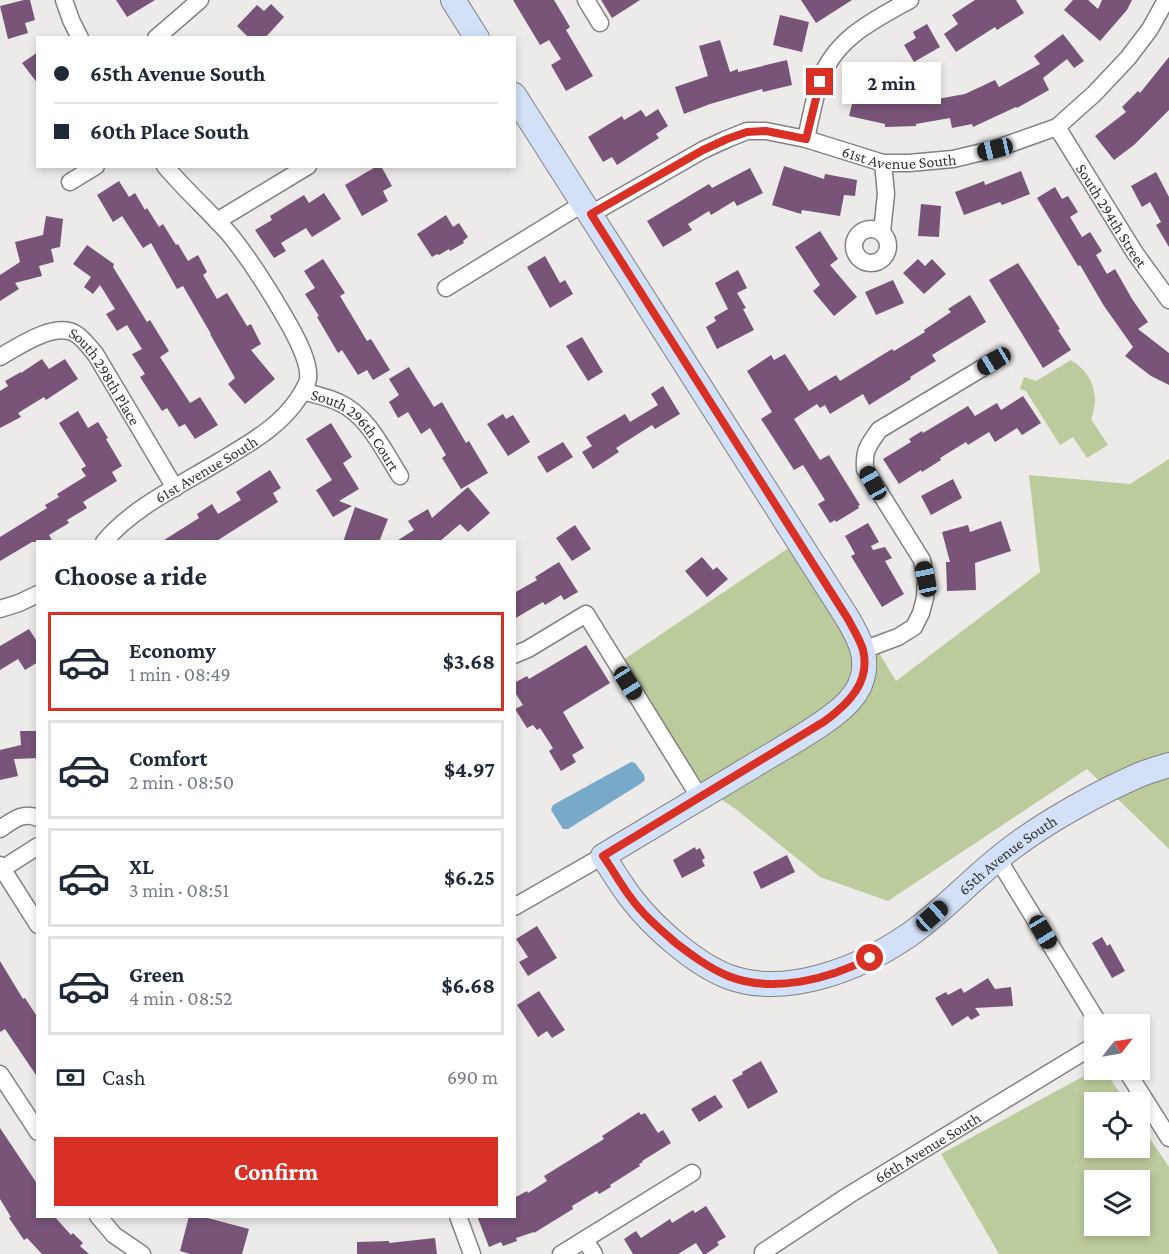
<!DOCTYPE html>
<meta charset="utf-8">
<style>
body{margin:0;font-family:"Crimson Pro",serif;background:#f6f6f7;color:#1f2937;height:100vh;display:flex;flex-direction:column;font-size:22px;white-space:nowrap}
*{box-sizing:border-box;margin:0}
p{font-size:20px;color:#747a83}
.icon{flex:none;width:33px;height:33px;fill:none;stroke:currentColor;stroke-width:2;stroke-linecap:round;stroke-linejoin:round}
.map{position:relative;flex:1;overflow:hidden}
.details{position:absolute;left:36px;top:540px;width:480px;height:678px;display:flex;flex-direction:column;background:#fff;border-radius:0px;box-shadow:0 3px 9px #0003}
.details>*{flex:none}
.hud{position:absolute;left:36px;top:36px;width:480px;height:132px;border-radius:0px;box-shadow:0 3px 9px #0003;display:grid;align-content:center;height:132px;padding:0 18px;background:#fff}
.needle{width:39px;rotate:59deg}
.fabs{position:absolute;left:1084px;top:1014px;display:grid;gap:12px}
.fabs a{display:grid;place-items:center;width:66px;height:66px;border-radius:0px;background:#fff;box-shadow:0 3px 9px #0003;font-size:30px}
.end{position:absolute;width:27px;height:27px;margin:-14px;border:8px solid #d93025;background:#fff;box-shadow:0 0 0 3px #fff}
.from{border-radius:50%}
.bubble{position:absolute;height:42px;border-radius:0px;background:#fff;box-shadow:0 3px 9px #0003;font-size:20px;font-weight:700;line-height:42px;text-align:center}
.car{position:absolute;width:18px;height:36px;margin:-18px -9px;border-radius:8px;box-shadow:0 0 4px 2px #0007;background:linear-gradient(#222 24%,#8ab4d8 0 40%,#222 0 76%,#8ab4d8 0 86%,#222 0)}
.hud b{display:flex;align-items:center;gap:21px;height:57px;font-size:22px}
.hud b+b{border-top:2px solid #e0e1e3}
.hud i{width:15px;height:15px;background:#1f2937}
ul{padding:0;list-style:none}
li{display:flex;align-items:center;gap:18px;height:99px;margin:0 12px 9px;padding:0 6px;border:3px solid #e0e1e3;border-radius:0px}
li div{flex:1}
li b{display:block;font-size:22px}
li em{font-style:normal;font-weight:700}
li.current{border-color:#d93025}
li>.icon{width:54px;height:54px;stroke-width:1.5}
h2{padding:0 18px;font-size:27px;line-height:72px}
.pay{display:flex;align-items:center;gap:15px;height:66px;padding:0 18px;font-size:22px}
.pay p{margin-inline-start:auto}
.button{display:flex;gap:12px;margin-top:auto;padding:12px 18px}
.button a{flex:1;height:69px;border-radius:0px;background:#d93025;color:#fff;font-size:24px;font-weight:700;line-height:69px;text-align:center}
.map>svg:first-child{display:block}
</style>
<div class="map">
<svg width="1169" height="1254" viewBox="0 0 1169 1254">
<rect width="100%" height="100%" fill="#edebe9"/>
<path fill="#bccb9b" fill-rule="evenodd" d="M 1071,360 C 1093,373 1100,396 1091,419 L 1108,445 L 1087,458 L 1073,437 L 1060,445 L 1026,391 L 1020,389 L 1024,377 L 1036,381 Z
M 1169,459 L 1169,849 L 1087,769 L 888,901 L 820,877 L 733,807 L 709,792 L 700,798 L 617,664 L 808,535 L 896,681 L 1040,572 L 1029,475 L 1130,484 Z
M 1095,1070 L 1104,1070 L 1126,1102 L 1095,1102 L 1095,1148 L 1140,1148 L 1140,1124 L 1169,1167 L 1169,1254 L 999,1254 L 941,1154 ZM 1140,1180 L 1140,1226 L 1095,1226 L 1095,1180 Z"/>
<path fill="#78a9c9" d="M 631,762 L 635,763 L 644,775 L 645,780 L 640,784 L 568,829 L 563,829 L 551,810 L 553,805 Z"/>
<path fill="#775478" d="M 24,0 L 30,0 L 35,20 L 25,23 L 28,33 L 8,39 L 0,6 Z
M 116,0 L 155,0 L 127,17 Z
M 513,0 L 554,0 L 570,27 L 566,30 L 593,76 L 566,91 L 551,65 L 561,59 L 549,40 L 540,45 Z
M 601,0 L 640,0 L 612,18 Z
M 801,0 L 852,0 L 816,23 Z
M 975,0 L 1016,0 L 1024,13 L 997,30 L 995,27 L 956,52 L 944,34 L 958,24 L 952,15 Z
M 1073,0 L 1088,0 L 1098,9 L 1102,0 L 1132,0 L 1127,10 L 1100,41 L 1064,10 Z
M 271,4 L 284,17 L 265,38 L 249,38 L 237,26 L 257,5 L 264,11 Z
M 780,15 L 809,22 L 802,52 L 773,45 Z
M 927,24 L 940,47 L 914,62 L 904,45 L 916,38 L 913,32 Z
M 1063,34 L 1084,61 L 1074,68 L 1067,59 L 1043,78 L 1049,90 L 1017,108 L 1016,107 L 973,127 L 972,124 L 952,128 L 950,118 L 916,124 L 916,126 L 885,127 L 885,124 L 849,116 L 853,100 L 847,99 L 851,81 L 879,87 L 877,98 L 915,96 L 915,103 L 965,94 L 995,80 L 999,87 L 1040,64 L 1034,56 Z
M 720,40 L 730,72 L 738,69 L 738,72 L 787,60 L 792,85 L 763,92 L 762,89 L 710,104 L 684,114 L 675,87 L 708,76 L 699,46 Z
M 38,52 L 38,84 L 22,63 Z
M 1169,57 L 1169,110 L 1134,145 L 1114,160 L 1095,136 L 1126,112 L 1122,107 L 1138,91 L 1140,93 Z
M 658,109 L 668,126 L 656,134 L 659,138 L 617,165 L 612,157 L 603,162 L 588,137 L 622,116 L 624,120 L 641,110 L 646,117 Z
M 377,166 L 381,166 L 392,186 L 383,191 L 388,201 L 362,216 L 345,185 Z
M 784,166 L 824,179 L 825,174 L 857,180 L 855,196 L 844,195 L 840,216 L 802,210 L 801,214 L 772,205 Z
M 750,168 L 763,193 L 737,206 L 734,201 L 711,215 L 709,211 L 688,224 L 692,230 L 663,247 L 647,221 L 709,184 L 712,188 Z
M 1021,171 L 1030,194 L 1002,205 L 1000,202 L 964,215 L 955,192 L 984,181 L 985,185 Z
M 1156,172 L 1169,197 L 1169,247 L 1156,225 L 1161,222 L 1150,202 L 1142,207 L 1131,186 Z
M 119,181 L 129,197 L 135,193 L 145,210 L 147,208 L 159,227 L 163,224 L 176,245 L 178,244 L 188,261 L 198,255 L 207,272 L 203,275 L 217,299 L 227,293 L 247,326 L 251,324 L 261,344 L 251,350 L 275,379 L 245,404 L 228,384 L 235,378 L 210,334 L 211,334 L 183,286 L 177,289 L 151,243 L 143,248 L 122,216 L 113,222 L 97,195 Z
M 1055,187 L 1062,199 L 1068,196 L 1078,212 L 1070,217 L 1082,237 L 1090,232 L 1102,251 L 1096,255 L 1107,274 L 1115,269 L 1132,299 L 1148,322 L 1138,329 L 1169,353 L 1169,385 L 1151,376 L 1125,356 L 1133,347 L 1104,306 L 1080,265 L 1078,266 L 1037,198 Z
M 324,193 L 341,219 L 312,237 L 306,228 L 281,243 L 286,251 L 274,258 L 255,230 L 272,220 L 270,216 L 304,195 L 309,203 Z
M 921,204 L 941,206 L 939,237 L 918,236 Z
M 446,215 L 453,227 L 459,223 L 468,237 L 463,241 L 464,243 L 450,251 L 449,249 L 439,255 L 437,254 L 432,257 L 417,234 Z
M 46,216 L 63,219 L 60,247 L 51,249 L 54,262 L 39,266 L 42,276 L 15,283 L 19,289 L 0,301 L 0,275 L 20,262 L 15,242 L 43,235 Z
M 820,231 L 838,259 L 830,265 L 857,297 L 834,316 L 813,291 L 820,285 L 795,247 Z
M 87,245 L 114,264 L 113,267 L 147,322 L 150,320 L 169,351 L 160,357 L 190,403 L 200,397 L 218,425 L 195,439 L 185,424 L 179,427 L 167,408 L 162,411 L 140,377 L 145,374 L 132,354 L 142,349 L 127,325 L 117,331 L 106,314 L 115,309 L 100,285 L 93,294 L 84,287 L 91,277 L 73,264 Z
M 545,256 L 560,283 L 565,280 L 573,294 L 550,308 L 527,267 Z
M 323,259 L 345,293 L 340,296 L 367,341 L 371,339 L 390,370 L 373,380 L 367,370 L 358,375 L 342,350 L 338,353 L 317,317 L 319,316 L 305,294 L 315,288 L 304,271 Z
M 918,259 L 925,266 L 932,259 L 946,274 L 924,294 L 903,273 Z
M 1018,263 L 1060,329 L 1058,330 L 1071,350 L 1043,368 L 989,280 Z
M 738,270 L 747,288 L 737,293 L 746,308 L 743,309 L 754,330 L 717,349 L 706,327 L 716,321 L 714,317 L 728,309 L 715,283 Z
M 893,280 L 904,303 L 876,315 L 865,292 Z
M 970,295 L 986,322 L 932,355 L 936,361 L 910,377 L 911,379 L 869,405 L 863,394 L 830,414 L 825,405 L 820,408 L 817,404 L 794,419 L 820,460 L 829,455 L 860,505 L 858,506 L 859,508 L 836,522 L 835,520 L 830,523 L 818,504 L 825,500 L 803,465 L 794,470 L 761,419 L 772,412 L 747,371 L 771,355 L 774,360 L 785,354 L 809,391 L 836,375 L 840,381 L 892,349 L 894,351 L 925,332 L 924,330 L 951,312 L 948,309 Z
M 582,337 L 603,372 L 588,381 L 566,346 Z
M 42,359 L 49,369 L 65,359 L 78,379 L 46,400 L 44,397 L 18,413 L 21,417 L 0,428 L 0,391 L 8,386 L 5,381 L 21,372 L 21,373 Z
M 409,367 L 434,407 L 442,402 L 466,443 L 469,441 L 488,473 L 461,489 L 442,458 L 446,455 L 430,428 L 421,434 L 408,412 L 398,418 L 389,402 L 399,395 L 389,379 Z
M 663,386 L 680,414 L 655,429 L 652,425 L 616,448 L 619,452 L 593,469 L 582,452 L 592,446 L 586,437 L 625,414 L 630,422 L 658,405 L 651,394 Z
M 1023,396 L 1041,423 L 1022,435 L 1017,428 L 995,442 L 989,432 L 968,445 L 966,442 L 940,458 L 941,460 L 922,472 L 921,470 L 899,484 L 883,459 L 911,442 L 909,439 L 922,431 L 923,433 L 968,406 L 975,416 L 997,403 L 1001,410 Z
M 78,411 L 88,428 L 98,422 L 108,438 L 106,439 L 122,466 L 112,472 L 117,481 L 83,502 L 87,508 L 67,520 L 69,523 L 49,535 L 53,542 L 32,542 L 0,561 L 0,537 L 47,508 L 45,505 L 59,497 L 57,494 L 86,476 L 81,469 L 86,466 L 59,423 Z
M 503,414 L 506,419 L 513,415 L 530,442 L 508,456 L 487,424 Z
M 331,423 L 352,457 L 343,463 L 359,489 L 339,501 L 352,506 L 333,517 L 316,490 L 332,480 L 306,439 Z
M 563,442 L 573,457 L 547,473 L 537,457 Z
M 270,470 L 281,488 L 273,493 L 278,502 L 215,542 L 161,542 L 199,518 L 197,514 L 212,504 L 218,514 L 241,500 L 236,492 Z
M 953,479 L 962,498 L 931,515 L 921,496 Z
M 468,487 L 490,513 L 468,532 L 460,524 L 439,542 L 395,542 L 414,530 L 408,521 L 428,509 L 432,518 Z
M 355,507 L 388,519 L 379,542 L 343,542 Z
M 1001,521 L 1011,551 L 975,563 L 976,590 L 947,591 L 946,562 L 950,562 L 942,532 L 968,525 L 970,532 Z
M 868,523 L 879,542 L 871,546 L 873,550 L 885,547 L 892,558 L 885,561 L 904,594 L 882,607 L 851,556 L 855,554 L 845,536 Z
M 575,525 L 591,549 L 572,561 L 556,538 Z
M 702,557 L 713,570 L 717,567 L 728,579 L 707,597 L 685,571 Z
M 559,562 L 578,592 L 564,600 L 561,595 L 545,605 L 543,602 L 514,619 L 514,593 L 537,580 L 535,577 Z
M 29,629 L 38,643 L 38,662 L 25,670 L 18,659 L 0,670 L 0,646 Z
M 586,645 L 610,683 L 563,712 L 584,748 L 572,755 L 576,762 L 561,771 L 549,751 L 553,748 L 540,728 L 537,730 L 533,725 L 527,728 L 515,709 L 523,705 L 514,691 L 514,683 L 527,676 L 529,679 Z
M 20,731 L 38,731 L 38,758 L 14,759 L 18,776 L 0,780 L 0,750 L 21,745 Z
M 695,847 L 696,850 L 700,848 L 705,858 L 702,860 L 705,866 L 682,878 L 673,860 Z
M 787,855 L 795,872 L 761,889 L 753,872 Z
M 537,926 L 557,958 L 528,976 L 519,962 L 528,957 L 516,939 Z
M 1102,937 L 1107,946 L 1110,944 L 1125,971 L 1112,978 L 1092,943 Z
M 0,961 L 23,999 L 25,998 L 38,1018 L 38,1078 L 5,1029 L 0,1032 Z
M 988,978 L 995,989 L 1011,987 L 1013,1006 L 975,1008 L 980,1015 L 971,1020 L 968,1016 L 952,1026 L 935,998 L 946,992 L 948,995 L 961,988 L 964,993 Z
M 539,991 L 565,1030 L 552,1038 L 547,1031 L 538,1037 L 517,1005 Z
M 761,1061 L 778,1092 L 748,1109 L 732,1080 L 743,1074 L 742,1072 Z
M 715,1095 L 723,1107 L 699,1122 L 691,1109 Z
M 639,1112 L 641,1115 L 645,1113 L 658,1133 L 663,1130 L 671,1143 L 642,1161 L 643,1162 L 639,1164 L 640,1166 L 610,1185 L 611,1187 L 599,1194 L 597,1191 L 572,1206 L 573,1209 L 534,1233 L 534,1232 L 516,1238 L 517,1241 L 503,1246 L 501,1242 L 489,1247 L 477,1216 L 514,1216 L 514,1198 L 527,1191 L 528,1193 L 547,1181 L 544,1176 L 604,1139 L 602,1136 Z
M 0,1128 L 38,1185 L 38,1216 L 54,1216 L 71,1235 L 73,1233 L 83,1243 L 80,1246 L 89,1254 L 42,1254 L 27,1238 L 24,1240 L 9,1218 L 11,1217 L 0,1199 Z
M 706,1206 L 726,1237 L 717,1242 L 719,1245 L 706,1254 L 703,1254 L 696,1243 L 678,1254 L 633,1254 L 624,1239 L 636,1231 L 641,1238 L 670,1219 L 672,1223 L 693,1210 L 695,1213 Z
M 189,1216 L 200,1216 L 249,1229 L 242,1254 L 190,1254 L 180,1251 Z
M 435,1238 L 437,1254 L 357,1254 L 357,1242 L 389,1241 L 389,1243 Z"/>
<g fill="none" stroke-linecap="round" stroke-linejoin="round">
<g stroke="#848280" stroke-width="19">
<g id="street">
<path d="M 64,0 L 71,20 L 80,38"/>
<path d="M 586,0 L 600,23"/>
<path d="M 156,38 L 200,0"/>
<path id="s1" d="M 1057,127 L 1135,253 L 1169,300"/>
<path d="M 806,139 C 810,120 814,101 819,83 C 834,39 872,21 910,0"/>
<path d="M 70,182 L 96,166"/>
<path id="s2" d="M 591,214 L 703,150 L 727,139 L 747,131 L 766,131 L 806,139 L 883,163 L 909,163 L 953,159 L 995,149 L 1057,127 L 1094,94 L 1128,58 L 1150,29 L 1166,0"/>
<path d="M 217,221 L 308,166"/>
<circle cx="871" cy="246" r="17"/>
<path d="M 882,232 L 886,194 L 883,163"/>
<path d="M 446,288 L 584,203"/>
<path id="s3" d="M 0,357 C 19,346 55,321 76,334 C 84,339 90,348 96,355 L 175,488"/>
<path id="s4" d="M 303,391 C 315,395 328,397 340,403 C 368,416 384,451 400,476"/>
<path id="s5" d="M 104,542 C 132,508 182,484 220,461 C 250,443 281,426 300,396 C 303,391 307,385 308,379 C 310,364 298,341 291,328 C 273,296 254,265 231,236 C 210,212 186,191 165,166"/>
<path d="M 0,609 L 19,603 L 38,594"/>
<path d="M 863,650 L 898,637 L 914,627 L 921,613 L 925,598 L 926,579 L 922,560 L 865,469 C 864,449 868,446 879,430 L 994,361"/>
<path d="M 514,655 L 528,649 L 586,614 L 700,798"/>
<path d="M 0,829 C 12,821 23,811 38,818"/>
<path d="M 998,859 L 1099,1024"/>
<path d="M 0,865 L 38,925"/>
<path d="M 2,869 L 38,846"/>
<path d="M 514,907 L 603,856"/>
<path d="M 1126,1070 L 1169,1138"/>
<path d="M 0,1074 L 38,1132"/>
<path d="M 98,1216 L 114,1235 L 142,1254"/>
<path d="M 458,1216 L 472,1254"/>
<path d="M 585,1240 L 594,1254"/>
<path id="s6" d="M 763,1252 L 849,1195 L 1095,1045"/>
<path d="M 561,1254 L 692,1173"/>
</g>
</g>
<g stroke="#848280" stroke-width="26">
<g id="secondary">
<path d="M 453,0 L 477,38"/>
<path id="s7" d="M 514,95 L 848,619 C 859,638 869,657 862,679 C 859,691 850,701 841,709 C 815,731 782,748 753,766 C 703,796 653,826 603,856 C 612,870 621,885 631,898 C 653,927 695,964 729,977 C 787,998 861,968 909,935 C 946,909 976,874 1013,847 C 1049,820 1098,793 1139,775 C 1148,771 1159,768 1169,765"/>
</g>
</g>
<use href="#street" stroke="#fff" stroke-width="16"/>
<use href="#secondary" stroke="#d2e1f7" stroke-width="24"/>
</g>
<g fill="none" stroke-linecap="round" stroke-linejoin="round">
<path stroke="#d93025" stroke-width="8" d="M 820,82 L 806,139 L 766,131 L 747,132 L 727,139 L 703,150 L 591,214 L 848,619 C 853,629 860,639 863,650 C 871,682 848,704 825,721 L 603,856 C 613,870 621,885 631,898 C 644,916 661,930 677,944 C 693,956 709,968 728,976 C 773,994 829,979 870,958"/>
</g>
<g text-anchor="middle" stroke-width="6" stroke-linejoin="round" paint-order="stroke">
<g font-size="16" fill="#343332" stroke="#fbf8f6">
<text dy="6" stroke="none"><textPath href="#s2" startOffset="333">61st Avenue South</textPath></text>
<text dy="6" stroke="none"><textPath href="#s1" startOffset="104">South 294th Street</textPath></text>
<text dy="6" stroke="none"><textPath href="#s3" startOffset="134">South 298th Place</textPath></text>
<text dy="6" stroke="none"><textPath href="#s4" startOffset="68">South 296th Court</textPath></text>
<text dy="6" stroke="none"><textPath href="#s5" startOffset="126">61st Avenue South</textPath></text>
<text dy="6" stroke="none"><textPath href="#s7" startOffset="1498">65th Avenue South</textPath></text>
<text dy="6" stroke="none"><textPath href="#s6" startOffset="195">66th Avenue South</textPath></text>
</g>
</g>
</svg>
<div class="fabs">
<a><svg class="needle" viewBox="-14 -14 28 28"><path d="M0-13l5 13h-10z" fill="#e53935"/><path d="M0 13l5-13h-10z" fill="#747a83"/></svg></a>
<a><svg class="icon" aria-label="locate" viewBox="0 0 24 24"><circle cx="12" cy="12" r="6"/><path d="M12 2v4M12 18v4M2 12h4M18 12h4"/></svg></a>
<a><svg class="icon" aria-label="layers" viewBox="0 0 24 24"><path d="M12 4l9 5-9 5-9-5zM3 14l9 5 9-5"/></svg></a>
</div>
<i class="end from" style="left:870px;top:958px"></i>
<i class="end" style="left:820px;top:82px"></i>
<div class="bubble" style="left:842px;top:62px;width:99px">2 min</div>
<i class="car" style="left:995px;top:149px;rotate:257deg"></i>
<i class="car" style="left:994px;top:361px;rotate:239deg"></i>
<i class="car" style="left:873px;top:483px;rotate:331deg"></i>
<i class="car" style="left:926px;top:579px;rotate:348deg"></i>
<i class="car" style="left:628px;top:683px;rotate:148deg"></i>
<i class="car" style="left:932px;top:916px;rotate:48deg"></i>
<i class="car" style="left:1043px;top:932px;rotate:149deg"></i>
<div class="hud">
<b><i class="from"></i>65th Avenue South</b>
<b><i></i>60th Place South</b>
</div>
<section class="details">
<h2>Choose a ride</h2>
<ul>
<li class="current"><svg class="icon" aria-label="car" viewBox="0 0 24 24"><path d="M5 17H2v-5l4-1 3-4h7l3 4 3 1v5h-3M9 17h6M6 11h13"/><circle cx="7" cy="17" r="2"/><circle cx="17" cy="17" r="2"/></svg><div><b>Economy</b><p>1 min · 08:49</p></div><em>$3.68</em></li>
<li><svg class="icon" aria-label="car" viewBox="0 0 24 24"><path d="M5 17H2v-5l4-1 3-4h7l3 4 3 1v5h-3M9 17h6M6 11h13"/><circle cx="7" cy="17" r="2"/><circle cx="17" cy="17" r="2"/></svg><div><b>Comfort</b><p>2 min · 08:50</p></div><em>$4.97</em></li>
<li><svg class="icon" aria-label="car" viewBox="0 0 24 24"><path d="M5 17H2v-5l4-1 3-4h7l3 4 3 1v5h-3M9 17h6M6 11h13"/><circle cx="7" cy="17" r="2"/><circle cx="17" cy="17" r="2"/></svg><div><b>XL</b><p>3 min · 08:51</p></div><em>$6.25</em></li>
<li><svg class="icon" aria-label="car" viewBox="0 0 24 24"><path d="M5 17H2v-5l4-1 3-4h7l3 4 3 1v5h-3M9 17h6M6 11h13"/><circle cx="7" cy="17" r="2"/><circle cx="17" cy="17" r="2"/></svg><div><b>Green</b><p>4 min · 08:52</p></div><em>$6.68</em></li>
</ul>
<div class="pay"><svg class="icon" aria-label="cash" viewBox="0 0 24 24"><path d="M3 7h18v10H3z"/><circle cx="12" cy="12" r="2"/></svg>Cash<p>690 m</p></div>
<div class="button"><a>Confirm</a></div>
</section>
</div>
